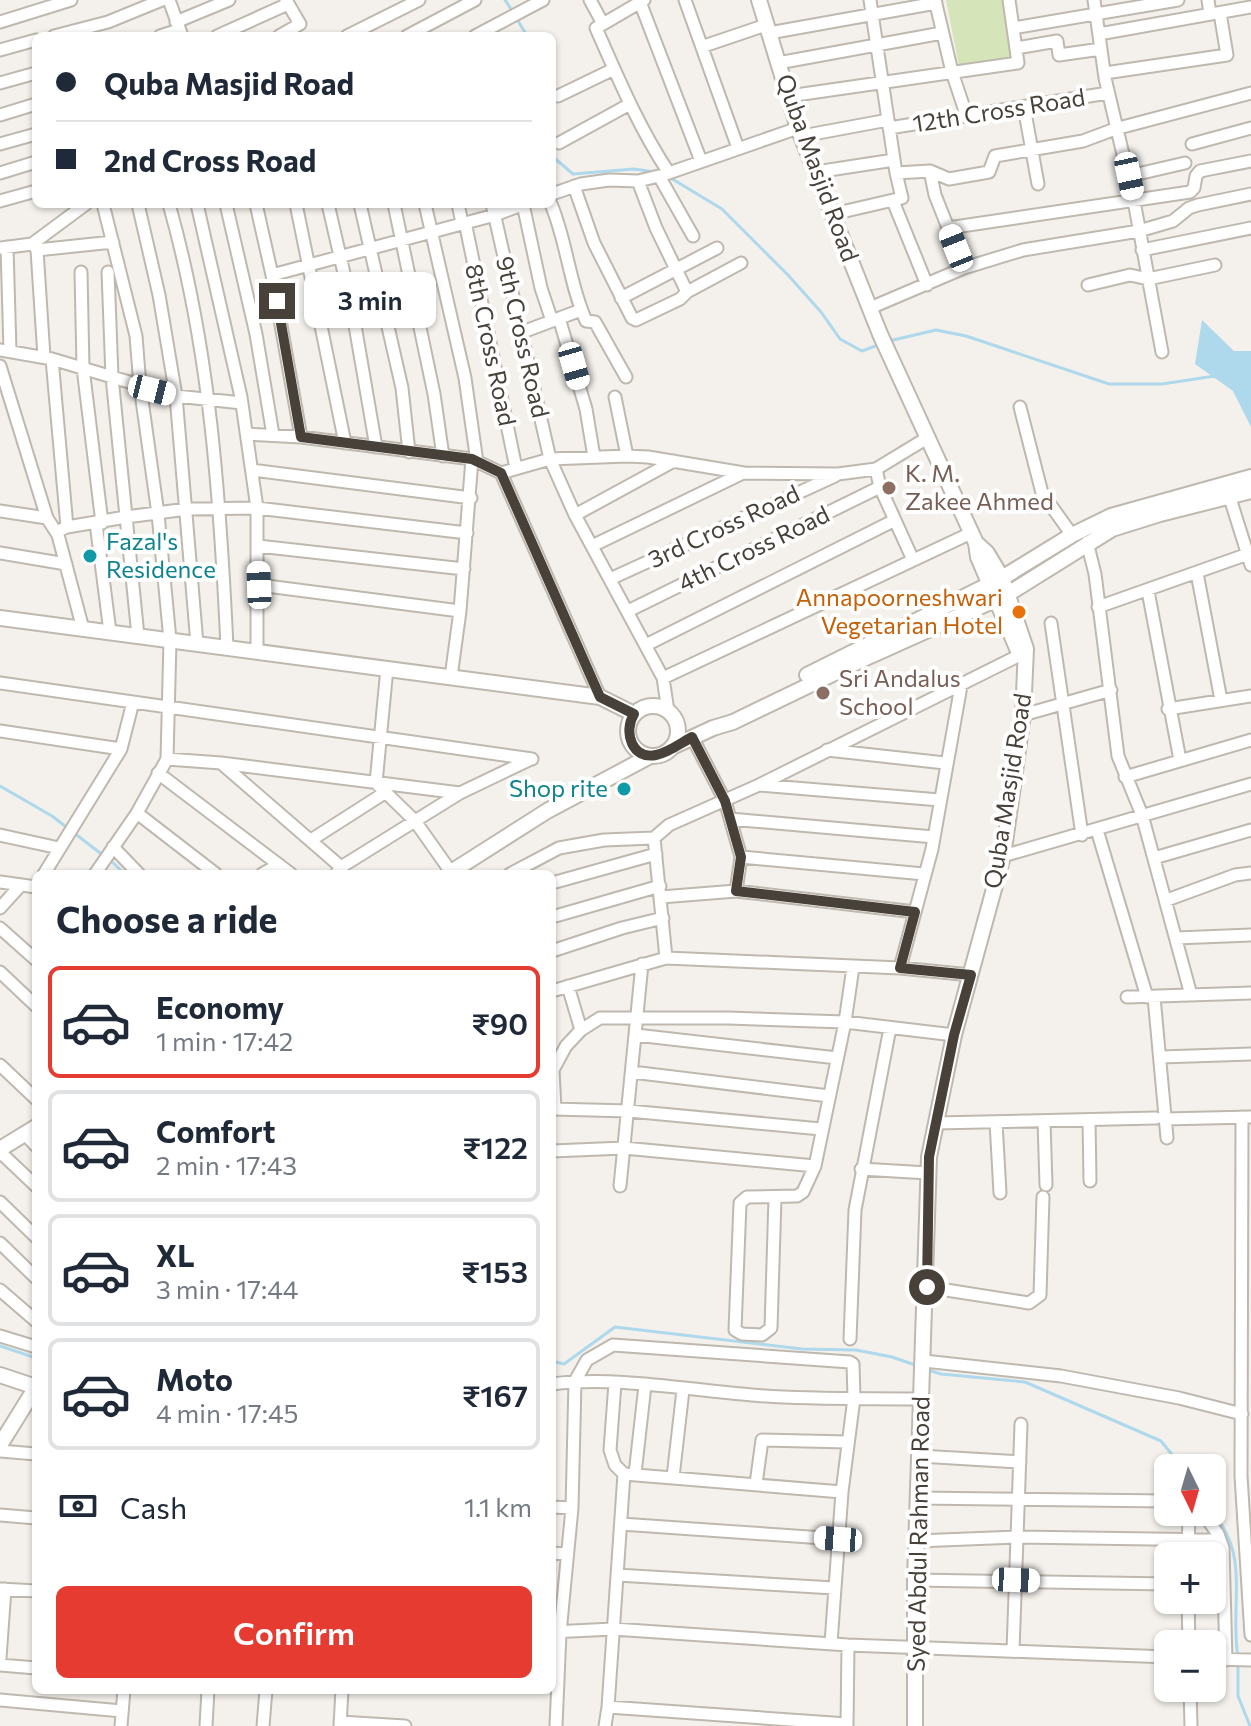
<!DOCTYPE html>
<meta charset="utf-8">
<style>
body{margin:0;font-family:Commissioner,sans-serif;background:#f6f6f7;color:#1f2937;height:100vh;display:flex;flex-direction:column;font-size:30px;white-space:nowrap}
*{box-sizing:border-box;margin:0}
p{font-size:26px;color:#747a83}
.icon{flex:none;width:44px;height:44px;fill:none;stroke:currentColor;stroke-width:2;stroke-linecap:round;stroke-linejoin:round}
.map{position:relative;flex:1;overflow:hidden}
.side{position:absolute;left:32px;top:870px;width:524px;height:824px;display:flex;flex-direction:column;background:#fff;border-radius:12px;box-shadow:0 2px 6px #0004}
.side>*{flex:none}
.banner{position:absolute;left:32px;top:32px;width:524px;height:176px;border-radius:12px;box-shadow:0 2px 6px #0004;display:grid;align-content:center;height:176px;padding:0 24px;background:#fff}
.needle{width:52px;rotate:175deg}
.tools{position:absolute;left:1154px;top:1454px;display:grid;gap:16px}
.tools a{display:grid;place-items:center;width:72px;height:72px;border-radius:12px;background:#fff;box-shadow:0 2px 6px #0004;font-size:40px}
.end{position:absolute;width:36px;height:36px;margin:-18px;border:10px solid #48413a;background:#fff;box-shadow:0 0 0 4px #fff}
.from{border-radius:50%}
.bubble{position:absolute;height:56px;border-radius:12px;background:#fff;box-shadow:0 2px 6px #0004;font-size:26px;font-weight:600;line-height:56px;text-align:center}
.car{position:absolute;width:24px;height:48px;margin:-24px -12px;border-radius:10px;box-shadow:0 0 6px 2px #0007;background:linear-gradient(#fff 24%,#345 0 40%,#fff 0 76%,#345 0 86%,#fff 0)}
.banner b{display:flex;align-items:center;gap:28px;height:76px;font-size:30px}
.banner b+b{border-top:2px solid #e0e1e3}
.banner i{width:20px;height:20px;background:#1f2937}
ul{padding:0;list-style:none}
li{display:flex;align-items:center;gap:24px;height:112px;margin:0 16px 12px;padding:0 8px;border:4px solid #e0e1e3;border-radius:12px}
li div{flex:1}
li b{display:block;font-size:30px}
li em{font-style:normal;font-weight:600}
li.current{border-color:#e63b31}
li>.icon{width:72px;height:72px;stroke-width:1.5}
h2{padding:0 24px;font-size:36px;line-height:96px}
.pay{display:flex;align-items:center;gap:20px;height:88px;padding:0 24px;font-size:30px}
.pay p{margin-inline-start:auto}
.button{display:flex;gap:16px;margin-top:auto;padding:16px 24px}
.button a{flex:1;height:92px;border-radius:12px;background:#e63b31;color:#fff;font-size:32px;font-weight:600;line-height:92px;text-align:center}
.map>svg:first-child{display:block}
</style>
<div class="map">
<svg width="1251" height="1726" viewBox="0 0 1251 1726">
<rect width="100%" height="100%" fill="#f4f1ec"/>
<path fill="#d5e4b9" d="M 946,0 L 1003,0 L 1011,58 L 959,66 Z"/>
<path fill="#aed8eb" d="M 1202,320 L 1234,351 L 1251,351 L 1251,427 L 1233,391 L 1195,364 Z"/>
<g fill="none" stroke-linecap="round" stroke-linejoin="round">
<path stroke="#aed8eb" stroke-width="3" d="M 505,0 L 513,12
M 517,19 L 527,36
M 552,156 L 573,174 L 634,169 L 655,172
M 669,177 L 722,209 L 788,275 L 821,312 L 840,339 L 862,351 L 878,345
M 889,341 L 936,330 L 966,336 L 1109,384 L 1162,384 L 1215,376
M 0,786 L 52,816 L 104,856
M 110,860 L 125,874
M 0,1346 L 36,1358
M 552,1361 L 564,1364 L 615,1327 L 802,1349 L 856,1350 L 892,1357 L 918,1366
M 925,1369 L 941,1374 L 1025,1382 L 1161,1441 L 1183,1468
M 1212,1509 C 1217,1518 1224,1527 1228,1537 C 1244,1570 1231,1620 1238,1657
M 1238,1664 L 1238,1696 L 1250,1726"/>
<g stroke="#bfb8af" stroke-width="15">
<path id="minor" d="M 169,0 L 182,36
M 590,0 L 603,24 L 596,28 C 618,78 639,128 669,173
M 685,0 L 738,148
M 935,0 L 952,72 L 967,117
M 1094,0 L 1105,78 L 1134,201 L 1162,352
M 1208,0 L 1210,14
M 640,2 L 701,161
M 0,22 L 71,0
M 176,22 L 229,0
M 603,24 L 644,0
M 1013,28 L 1178,0
M 769,33 L 936,3
M 1099,34 L 1251,7
M 54,36 L 108,22 L 162,0
M 160,36 L 179,30
M 217,36 L 288,4
M 279,36 L 300,24 L 286,0
M 347,36 L 419,0
M 407,36 L 475,0
M 475,36 L 543,0
M 704,46 L 766,25
M 1016,48 L 1057,41 L 1059,55 L 1101,49
M 0,50 L 36,40
M 778,63 L 942,33
M 1105,73 L 1227,55 L 1220,13
M 0,83 L 36,73
M 558,96 L 614,69
M 789,96 L 1018,63 L 1009,0
M 1024,107 L 1038,184
M 0,115 L 36,104
M 889,128 L 1108,93
M 802,136 L 888,120
M 559,143 L 630,104
M 0,144 L 36,134
M 1192,144 L 1251,128
M 930,171 L 935,195 L 964,268
M 816,172 L 894,160
M 0,173 L 36,162
M 896,173 L 930,171 L 949,179 L 989,172 L 995,156 L 1083,141 L 1115,129 L 1251,93
M 659,176 L 693,236
M 1129,176 L 1185,163
M 574,186 L 594,243 L 632,318 L 636,320 L 680,299 L 687,292 L 656,228 L 638,181
M 552,194 L 581,184 L 609,180 L 638,181 L 663,175 L 798,128
M 0,201 L 36,191
M 893,201 L 927,285
M 138,204 L 159,295 L 176,396 L 197,644
M 169,204 C 210,349 220,497 227,647
M 197,204 L 241,397 L 257,508 L 257,651
M 226,204 L 256,334 L 273,435
M 256,204 L 272,275 L 301,437
M 296,204 L 345,443
M 328,204 L 352,308 L 376,447
M 360,204 L 402,388 L 409,452
M 394,204 L 434,394 L 443,456
M 425,204 L 465,378 L 477,462
M 458,204 L 462,223
M 492,204 L 550,459 L 575,515 L 663,678 L 668,711
M 523,204 L 541,288 L 552,321
M 551,204 C 567,242 569,283 586,321 L 595,322 L 626,377
M 833,214 L 902,198 L 896,173 L 870,0
M 465,222 L 516,468
M 948,228 L 1190,192 L 1194,188 L 1196,176 L 1200,171 L 1251,161
M 33,244 L 37,250 L 113,242
M 7,247 L 10,351
M 1,248 L 32,244 L 86,204
M 37,250 L 44,357
M 1142,250 L 1251,228
M 81,272 L 83,368 L 102,523
M 108,272 L 112,377 L 138,636
M 272,275 L 495,215 L 524,204
M 1088,285 L 1130,275 L 1148,279 L 1215,265
M 687,292 L 741,263
M 621,298 L 717,248
M 870,308 L 964,268 L 1023,250 L 1139,231 L 1173,221 L 1189,208 L 1198,205 L 1251,194
M 559,318 L 586,409 L 594,457
M 520,333 L 581,310
M 0,350 L 52,359 L 176,396 L 242,403
M 52,359 L 67,527
M 0,366 L 47,518 L 58,535 L 83,629
M 615,397 L 627,456
M 1020,407 L 1042,493 L 1072,535
M 247,434 L 301,437 L 472,459 L 501,473 L 550,459 L 627,456 L 648,457 L 744,473 L 838,474 L 876,469 L 927,438
M 876,469 L 880,487 L 913,560
M 252,470 L 471,498
M 501,473 L 600,697
M 1229,495 L 1251,565
M 0,511 L 47,518
M 575,515 L 674,461
M 96,523 L 110,632
M 56,532 L 67,527 L 126,517 L 187,509 L 257,508 L 467,533
M 1087,542 L 1095,574 L 1118,756 L 1142,815 L 1191,995
M 258,546 L 464,569
M 592,546 L 743,473
M 0,553 L 66,564
M 1197,573 L 1221,700
M 610,579 L 835,476
M 259,585 L 460,611
M 1148,591 L 1180,760
M 1098,607 L 1248,554
M 628,611 L 880,487
M 1051,623 L 1082,835
M 646,645 L 895,520
M 387,668 L 376,783 L 415,821 L 451,872
M 451,677 L 460,611 L 472,459
M 663,678 L 971,533
M 0,683 L 532,759
M 1168,709 L 1251,696
M 1023,715 L 1111,690
M 0,731 L 121,749
M 692,737 L 725,801 L 741,857 L 736,891
M 827,750 L 945,763
M 167,759 L 221,763 L 460,793
M 221,763 L 341,867
M 158,773 L 291,874
M 1125,777 L 1251,740
M 760,785 L 940,800
M 137,813 L 216,874
M 730,819 L 934,837
M 1097,830 L 1147,997
M 0,835 L 59,848
M 311,840 L 386,792
M 113,847 L 139,874
M 1003,856 L 1251,784
M 741,857 L 924,874
M 1154,858 L 1251,830
M 44,874 L 121,749 L 133,702
M 95,874 L 137,813 L 167,759 L 170,640 L 158,514 L 140,386 L 136,336 L 103,204
M 262,874 L 278,865
M 336,874 L 341,867 L 460,793 L 531,759
M 510,874 L 559,848 L 604,840 L 654,838
M 0,882 L 36,887
M 552,883 L 656,854
M 661,897 L 736,891 L 915,912
M 1167,900 L 1235,875 L 1251,873
M 0,908 L 20,886
M 552,917 L 660,886
M 0,928 L 36,960
M 1176,938 L 1251,935
M 552,951 L 622,928 L 663,918
M 666,958 L 654,838 L 669,825 L 759,785 L 1020,655
M 900,968 L 932,849 L 961,686
M 0,972 L 36,1006
M 568,986 L 581,1030
M 552,991 L 666,958 L 900,968 L 971,975
M 1127,997 L 1251,993
M 1154,997 L 1167,1138
M 636,1035 L 837,1058
M 1161,1057 L 1251,1054
M 0,1065 L 36,1099
M 632,1072 L 829,1096
M 552,1109 L 629,1111 L 821,1129
M 555,1109 L 553,1070 L 566,1046 L 581,1030 L 600,1018 L 728,1018 L 845,1022 L 954,1035
M 1242,1117 L 1241,1476 L 1251,1635
M 1164,1119 L 1251,1117
M 1089,1120 L 1090,1181
M 1044,1121 L 1046,1185
M 996,1122 L 1000,1193
M 936,1123 L 1156,1118
M 25,1134 L 36,1146
M 552,1151 L 624,1148 L 815,1166
M 0,1152 L 36,1186
M 861,1169 L 928,1173
M 620,1186 L 642,964
M 775,1198 L 771,1328 L 762,1335 L 742,1334 L 735,1330 L 740,1203 L 747,1197 L 797,1196 L 803,1192 L 815,1166 L 845,1022 L 853,967
M 0,1202 L 36,1237
M 0,1243 L 36,1278
M 927,1287 L 1029,1303 L 1040,1295 L 1043,1197
M 0,1290 L 36,1321
M 0,1336 L 36,1347
M 850,1339 L 855,1210 L 890,1028
M 924,1361 L 1061,1376 L 1179,1398 L 1242,1414
M 615,1383 L 610,1450 L 615,1465 L 624,1474 L 842,1492
M 552,1384 C 618,1376 687,1390 752,1395 C 809,1400 866,1398 923,1399
M 0,1451 L 36,1454
M 920,1456 L 1020,1462
M 635,1474 L 645,1385
M 673,1477 L 683,1390
M 756,1484 L 762,1440 L 848,1442
M 917,1498 L 1168,1501
M 552,1507 L 572,1508
M 1202,1512 L 1218,1534 L 1223,1548 L 1226,1660
M 0,1515 L 36,1518
M 621,1524 L 838,1539
M 917,1541 L 1017,1537 L 1220,1540
M 552,1553 L 567,1554
M 1188,1556 L 1189,1512
M 617,1575 L 834,1588
M 915,1580 L 1168,1584
M 1212,1585 L 1224,1585
M 1,1589 L 36,1591
M 1188,1600 L 1189,1644
M 552,1632 L 613,1629 L 848,1645 L 1168,1657
M 1013,1651 L 1021,1424
M 0,1658 L 5,1589
M 1212,1659 L 1251,1660
M 0,1665 L 36,1668
M 1190,1688 L 1191,1726
M 0,1700 L 122,1711
M 608,1707 L 847,1724
M 340,1722 L 405,1726
M 121,1726 L 124,1690
M 206,1726 L 208,1690
M 263,1726 L 266,1690
M 340,1726 L 342,1690
M 556,1726 L 560,1633 L 572,1508 L 575,1381 L 587,1360 L 613,1345 L 850,1362 L 853,1364 L 854,1398 L 842,1492 L 831,1643
M 605,1726 L 608,1707 L 624,1474
M 847,1726 L 848,1645"/>
</g>
<g stroke="#bfb8af" stroke-width="18">
<path id="tertiary" d="M 759,0 L 798,128 L 880,334 L 976,543 L 978,557 L 1019,653
M 0,618 L 600,697 L 634,714
M 807,675 L 1002,578 L 1072,535 L 1111,516 L 1251,477
M628 731a25 25 0 1 1 50 0a25 25 0 1 1-50 0Z
M 672,747 L 713,728 L 733,722 L 870,656 L 1008,594 L 1112,529 L 1160,514 L 1251,491
M 448,874 L 547,811 L 650,756
M 0,1149 L 36,1127
M 0,1375 L 36,1387 L 0,1445
M 915,1726 L 915,1580 L 929,1157 L 954,1035 L 1003,856 L 1023,715 L 1026,649 L 1002,578 L 987,553 L 976,543"/>
</g>
<use href="#minor" stroke="#fff" stroke-width="11"/>
<use href="#tertiary" stroke="#fff" stroke-width="14"/>
</g>
<g fill="none" stroke-linecap="round" stroke-linejoin="round">
<path stroke="#48413a" stroke-width="10" d="M 277,301 L 301,437 L 472,459 L 501,473 L 600,697 L 634,714 C 623,732 632,760 656,755 C 668,753 681,743 692,737 L 725,801 L 741,857 L 736,891 L 915,912 L 900,968 L 971,975 L 954,1035 L 929,1157 L 927,1287"/>
</g>
<g fill="#8d6e63" stroke="#fff" stroke-width="3">
<circle cx="889" cy="488" r="8"/>
<circle cx="823" cy="693" r="8"/>
</g>
<g fill="#0f9aa8" stroke="#fff" stroke-width="3">
<circle cx="90" cy="556" r="8"/>
<circle cx="624" cy="789" r="8"/>
</g>
<circle fill="#e8710a" stroke="#fff" stroke-width="3" cx="1019" cy="612" r="8"/>
<g text-anchor="middle" stroke-width="8" stroke-linejoin="round" paint-order="stroke">
<g font-size="24" fill="#48413a" stroke="#fff">
<text transform="translate(999 111) rotate(-9)" y="8">12th Cross Road</text>
<text transform="translate(817 168) rotate(70)" y="8">Quba Masjid Road</text>
<text transform="translate(522 337) rotate(77)" y="8">9th Cross Road</text>
<text transform="translate(490 345) rotate(78)" y="8">8th Cross Road</text>
<text transform="translate(724 527) rotate(-25)" y="8">3rd Cross Road</text>
<text transform="translate(754 549) rotate(-26)" y="8">4th Cross Road</text>
<text transform="translate(1008 791) rotate(-81)" y="8">Quba Masjid Road</text>
<text transform="translate(919 1534) rotate(-89)" y="8">Syed Abdul Rahman Road</text>
</g>
<g font-size="24" fill="#785e54" stroke="#fff" text-anchor="start">
<text x="905" y="482">K. M.<tspan x="905" dy="28">Zakee Ahmed</tspan></text>
<text x="839" y="687">Sri Andalus<tspan x="839" dy="28">School</tspan></text>
</g>
<g font-size="24" fill="#0d838f" stroke="#fff" text-anchor="start">
<text x="106" y="550">Fazal's<tspan x="106" dy="28">Residence</tspan></text>
<text x="608" y="797" text-anchor="end">Shop rite</text>
</g>
<g font-size="24" fill="#c56008" stroke="#fff" text-anchor="end">
<text x="1003" y="606">Annapoorneshwari<tspan x="1003" dy="28">Vegetarian Hotel</tspan></text>
</g>
</g>
</svg>
<div class="tools">
<a><svg class="needle" viewBox="-14 -14 28 28"><path d="M0-13l5 13h-10z" fill="#e53935"/><path d="M0 13l5-13h-10z" fill="#747a83"/></svg></a>
<a>+</a>
<a>−</a>
</div>
<i class="end from" style="left:927px;top:1287px"></i>
<i class="end" style="left:277px;top:301px"></i>
<div class="bubble" style="left:304px;top:272px;width:132px">3 min</div>
<i class="car" style="left:1129px;top:176px;rotate:168deg"></i>
<i class="car" style="left:956px;top:248px;rotate:338deg"></i>
<i class="car" style="left:574px;top:366px;rotate:164deg"></i>
<i class="car" style="left:152px;top:390px;rotate:104deg"></i>
<i class="car" style="left:259px;top:585px;rotate:358deg"></i>
<i class="car" style="left:838px;top:1539px;rotate:274deg"></i>
<i class="car" style="left:1016px;top:1580px;rotate:92deg"></i>
<div class="banner">
<b><i class="from"></i>Quba Masjid Road</b>
<b><i></i>2nd Cross Road</b>
</div>
<section class="side">
<h2>Choose a ride</h2>
<ul>
<li class="current"><svg class="icon" aria-label="car" viewBox="0 0 24 24"><path d="M5 17H2v-5l4-1 3-4h7l3 4 3 1v5h-3M9 17h6M6 11h13"/><circle cx="7" cy="17" r="2"/><circle cx="17" cy="17" r="2"/></svg><div><b>Economy</b><p>1 min · 17:42</p></div><em>₹90</em></li>
<li><svg class="icon" aria-label="car" viewBox="0 0 24 24"><path d="M5 17H2v-5l4-1 3-4h7l3 4 3 1v5h-3M9 17h6M6 11h13"/><circle cx="7" cy="17" r="2"/><circle cx="17" cy="17" r="2"/></svg><div><b>Comfort</b><p>2 min · 17:43</p></div><em>₹122</em></li>
<li><svg class="icon" aria-label="car" viewBox="0 0 24 24"><path d="M5 17H2v-5l4-1 3-4h7l3 4 3 1v5h-3M9 17h6M6 11h13"/><circle cx="7" cy="17" r="2"/><circle cx="17" cy="17" r="2"/></svg><div><b>XL</b><p>3 min · 17:44</p></div><em>₹153</em></li>
<li><svg class="icon" aria-label="car" viewBox="0 0 24 24"><path d="M5 17H2v-5l4-1 3-4h7l3 4 3 1v5h-3M9 17h6M6 11h13"/><circle cx="7" cy="17" r="2"/><circle cx="17" cy="17" r="2"/></svg><div><b>Moto</b><p>4 min · 17:45</p></div><em>₹167</em></li>
</ul>
<div class="pay"><svg class="icon" aria-label="cash" viewBox="0 0 24 24"><path d="M3 7h18v10H3z"/><circle cx="12" cy="12" r="2"/></svg>Cash<p>1.1 km</p></div>
<div class="button"><a>Confirm</a></div>
</section>
</div>
